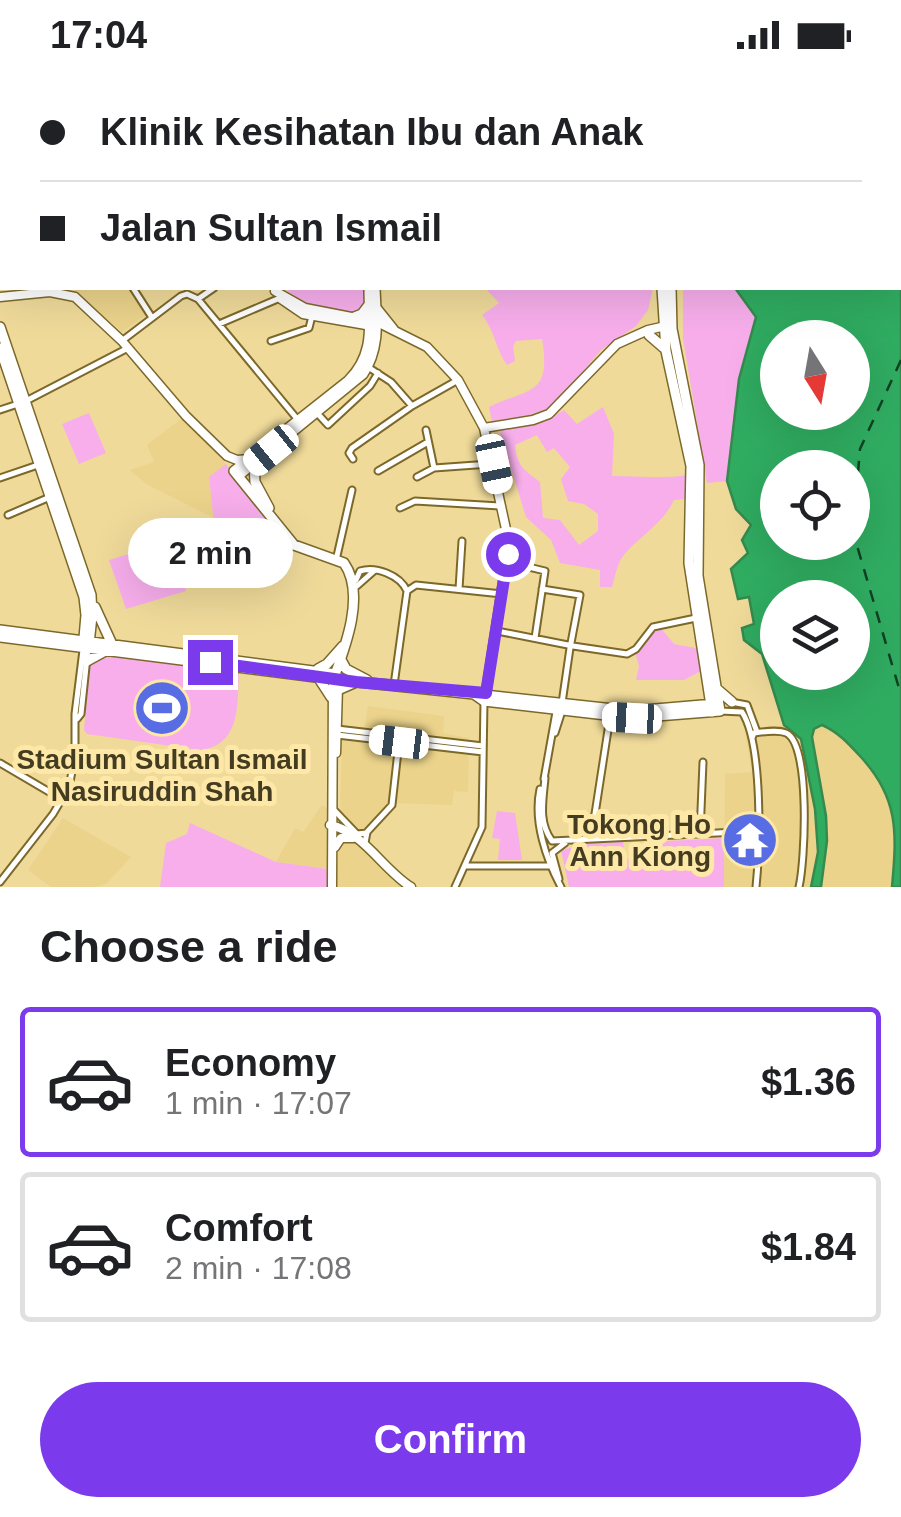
<!DOCTYPE html>
<meta charset="utf-8">
<style>
body{margin:0;font-family:Arial,sans-serif;background:#f2f2f2;color:#202124;height:100vh;display:flex;flex-direction:column;font-size:38px;white-space:nowrap}
*{box-sizing:border-box;margin:0}
p{font-size:32px;color:#757577}
.icon{flex:none;width:55px;height:55px;fill:none;stroke:currentColor;stroke-width:2;stroke-linecap:round;stroke-linejoin:round}
.map{position:relative;height:817px;overflow:hidden}
.details{display:flex;flex-direction:column;background:#fff;flex:1}
.details>*{flex:none}
.top-card{position:absolute;left:0px;top:0px;width:902px;height:220px;box-shadow:0 10px 40px #0002;display:grid;align-content:center;height:220px;padding:0 40px;background:#fff}
.needle{width:65px;rotate:169deg}
.tools{position:absolute;left:760px;top:250px;display:grid;gap:20px}
.tools a{display:grid;place-items:center;width:110px;height:110px;border-radius:50%;background:#fff;box-shadow:0 10px 40px #0002;font-size:50px}
.end{position:absolute;width:45px;height:45px;margin:-22px;border:12px solid #7c3aed;background:#fff;box-shadow:0 0 0 5px #fff}
.from{border-radius:50%}
.bubble{position:absolute;height:70px;border-radius:35px;background:#fff;box-shadow:0 10px 40px #0002;font-size:32px;font-weight:700;line-height:70px;text-align:center}
.car{position:absolute;width:30px;height:60px;margin:-30px -15px;border-radius:12px;box-shadow:0 0 8px 2px #0007;background:linear-gradient(#fff 24%,#345 0 40%,#fff 0 76%,#345 0 86%,#fff 0)}
.top-card b{display:flex;align-items:center;gap:35px;height:95px;font-size:38px}
.top-card b+b{border-top:2px solid #e0e0e0}
.top-card i{width:25px;height:25px;background:#202124}
ul{padding:0;list-style:none}
li{display:flex;align-items:center;gap:30px;height:150px;margin:0 20px 15px;padding:0 20px;border:5px solid #e0e0e0;border-radius:10px}
li div{flex:1}
li b{display:block;font-size:38px}
li em{font-style:normal;font-weight:700}
li.on{border-color:#7c3aed}
li>.icon{width:90px;height:90px;stroke-width:1.5}
h2{padding:0 40px;font-size:45px;line-height:120px}
.primary-button{display:flex;gap:20px;margin-top:auto;padding:20px 40px}
.primary-button a{flex:1;height:115px;border-radius:60px;background:#7c3aed;color:#fff;font-size:40px;font-weight:700;line-height:115px;text-align:center}
.status{display:flex;justify-content:space-between;align-items:center;height:70px;padding:0 50px;background:#fff;direction:ltr}
.status svg{height:28px;fill:currentColor}
.map>svg:first-child{display:block}
</style>
<div class="status"><b>17:04</b><svg viewBox="0 0 49 12"><path d="M0 12V9h3v3zM5 12V6h3v6zM10 12V3h3v9zM15 12V0h3v12zM26 1h20v11H26zM47 4h2v5h-2z"/></svg></div>
<div class="map">
<svg width="901" height="817" viewBox="0 0 901 817">
<rect width="100%" height="100%" fill="#efda9a"/>
<path fill="#ebd38b" d="M 71,218 L 131,218 L 149,243 L 122,262 Z
M 182,348 L 226,394 L 209,408 L 214,448 L 146,414 L 130,400 L 154,392 L 147,375 Z
M 368,636 L 444,646 L 443,663 L 469,668 L 468,722 L 454,721 L 452,735 L 391,733 L 364,763 L 340,744 L 342,668 L 363,670 Z
M 784,655 L 801,669 L 815,739 L 818,782 L 811,817 L 724,817 L 725,704 L 752,702 L 745,663 Z
M 822,655 L 835,661 L 871,698 L 890,729 L 895,761 L 892,817 L 821,817 L 827,771 L 826,746 L 812,667 L 814,660 Z
M 322,735 L 329,739 L 328,799 L 276,792 L 295,758 L 303,762 Z
M 63,748 L 131,787 L 107,813 L 96,817 L 51,817 L 28,800 Z
M 347,770 L 361,774 L 409,817 L 338,817 L 338,771 Z"/>
<path fill="#f7aeeb" fill-rule="evenodd" d="M 285,218 L 364,218 L 364,235 L 357,242 C 331,241 303,237 285,218 Z
M 485,218 L 653,218 L 648,240 L 636,256 L 601,280 L 552,337 L 527,346 L 492,351 L 489,337 C 528,318 552,327 542,269 L 516,271 L 513,276 L 515,291 L 507,295 C 495,278 495,261 482,245 L 499,233 Z
M 683,218 L 735,218 L 756,246 L 739,309 L 727,411 L 707,413 L 683,268 Z
M 603,337 L 614,364 L 612,406 C 632,406 670,409 687,405 L 687,429 L 674,430 C 661,458 629,472 619,493 C 616,500 614,510 612,517 L 600,517 L 600,500 L 560,493 L 551,470 L 526,447 L 499,359 L 547,350 L 564,340 L 577,354 ZM 537,365 L 547,382 L 554,378 L 570,397 L 561,409 L 568,431 L 584,434 L 598,444 L 598,461 L 579,475 L 560,450 L 543,448 L 540,412 C 524,400 517,396 515,375 Z
M 89,343 L 106,383 L 79,394 L 62,354 Z
M 226,394 L 271,450 L 219,457 L 214,453 L 209,407 Z
M 171,471 L 186,521 L 126,539 L 109,490 Z
M 660,557 L 674,574 L 696,578 L 703,600 L 684,610 L 636,610 L 639,596 L 635,582 L 651,560 Z
M 121,583 L 239,601 C 237,633 242,675 200,680 L 87,664 L 84,660 L 90,595 L 106,585 Z
M 497,741 L 515,743 L 522,790 L 498,790 L 500,769 L 492,768 Z
M 190,753 L 276,792 L 328,799 L 327,817 L 160,817 L 166,773 L 187,764 Z
M 724,768 L 724,817 L 569,817 L 561,780 L 592,773 L 623,772 L 625,789 L 650,789 L 649,772 Z"/>
<path fill="#30ac61" stroke="#368a4e" stroke-width="2.5" fill-rule="evenodd" d="M 901,8 L 901,817 L 892,817 C 897,762 899,727 859,685 C 848,673 838,662 822,655 L 814,659 L 812,667 L 826,746 L 827,771 L 821,817 L 811,817 L 818,782 L 815,739 L 801,669 L 784,655 L 762,584 L 744,570 L 742,558 L 754,554 L 749,527 L 738,529 L 731,499 L 748,483 L 742,470 L 751,455 L 736,439 L 727,411 L 739,309 L 756,247 L 735,218 L 900,218 ZM 778,268 L 852,268 L 852,342 L 778,342 ZM 778,398 L 852,398 L 852,472 L 778,472 ZM 778,528 L 852,528 L 852,602 L 778,602 Z"/>
<g fill="none" stroke-linecap="round" stroke-linejoin="round">
<path stroke="#124123" stroke-width="2.5" stroke-dasharray="12 10" stroke-linecap="butt" d="M 901,290 L 860,379 L 853,462 L 901,625"/>
<g stroke="#7c692a" stroke-width="9">
<path id="minor" d="M 471,0 L 473,2
M 741,0 L 746,2
M 440,2 L 442,0
M 511,2 L 515,0
M 563,2 L 564,0
M 0,25 L 2,28
M 133,218 L 151,246
M 214,218 L 198,229 L 298,350
M 219,254 L 280,228
M 123,270 L 181,226 L 187,224 L 198,229
M 271,271 L 309,258 L 312,246
M 368,297 L 391,312 L 412,336
M 24,332 L 128,278
M 0,340 L 18,334
M 317,343 L 328,355 L 370,316 L 378,303
M 426,360 L 434,398
M 353,389 L 349,383 L 352,378 L 412,336 L 458,310
M 378,401 L 428,372
M 417,407 L 434,398 L 490,394
M 0,408 L 38,395
M 400,438 L 415,431 L 500,436
M 8,445 L 50,427
M 171,465 L 170,456 L 220,460 L 225,457 L 277,455
M 337,486 L 352,420
M 508,492 L 545,501 L 535,568
M 356,510 L 360,501 C 376,496 400,505 407,521
M 357,516 L 374,501
M 459,519 L 462,471
M 542,519 L 580,525 L 571,573
M 497,561 L 568,575
M 573,576 L 627,584 L 636,579 L 653,557 L 696,548
M 394,615 L 407,521 L 416,515 L 502,524
M 731,632 L 747,635 L 757,662
M 562,633 L 570,578
M 720,641 L 742,642 C 763,674 760,777 756,817
M 77,649 L 81,644 L 88,578
M 337,659 L 483,676
M 555,663 L 562,641
M 337,665 L 483,682
M 752,668 L 754,663 C 763,662 777,659 786,663 C 811,674 805,792 799,817
M 0,693 L 63,730
M 545,708 C 543,731 538,752 552,771 L 758,761
M 544,709 L 556,642
M 540,719 C 533,751 546,789 561,817
M 335,741 L 357,764 L 367,763
M 700,764 L 703,692
M 585,769 L 595,744 L 610,647
M 365,773 L 367,762 L 392,735 L 399,672
M 466,796 L 550,796
M 559,809 L 552,783 L 565,773
M 0,812 L 53,744 L 69,717 L 75,686 L 75,644 L 83,580
M 455,817 L 482,757 L 484,631"/>
</g>
<g stroke="#7c692a" stroke-width="11">
<path id="tertiary" d="M 72,0 L 74,2
M 275,221 L 305,238 L 377,252 L 427,277 L 458,310 L 484,358 L 509,473 L 485,629
M 0,227 L 50,222 L 75,227 L 122,271 L 186,346 L 227,386 L 237,390 L 250,389
M 281,229 L 303,244 L 366,255
M 484,358 L 533,350 L 549,344 L 617,274 L 648,260 L 670,255
M 336,683 L 338,617
M 330,755 C 364,762 383,800 411,817
M 335,777 L 341,768 L 353,768
M 332,817 L 333,610"/>
</g>
<g stroke="#7c692a" stroke-width="12">
<path id="secondary" d="M 342,2 L 342,0
M 349,2 L 349,0
M 724,2 L 725,0
M 732,2 L 734,0
M 662,218 L 666,281 L 691,396 L 689,493 L 712,642
M 377,239 L 393,259
M 352,248 L 362,244 L 368,236
M 0,257 L 91,525 L 92,546 L 89,574
M 649,265 L 664,278
M 0,278 L 84,527 L 86,545 L 84,568
M 254,394 L 255,412 L 269,438
M 238,406 L 363,304 C 381,277 376,248 375,218
M 95,537 L 111,572
M 0,560 L 336,604
M 0,567 L 339,610 L 474,624 L 484,631 L 632,648 L 720,641 L 698,506 L 699,395 L 672,259 L 671,218
M 341,590 L 346,599 L 367,610
M 87,591 L 107,580
M 318,599 L 327,594 L 343,576
M 318,607 L 331,627
M 333,610 C 345,578 366,524 344,493 L 294,475 L 234,401 L 348,311 C 376,284 369,253 369,218
M 717,619 L 732,632
M 338,620 L 354,613
M 476,624 L 632,641 L 714,634"/>
</g>
<use href="#minor" stroke="#fff" stroke-width="5"/>
<use href="#tertiary" stroke="#fff" stroke-width="8"/>
<use href="#secondary" stroke="#fff" stroke-width="9"/>
</g>
<g fill="none" stroke-linecap="round" stroke-linejoin="round">
<path stroke="#7c3aed" stroke-width="12" d="M 210,592 L 356,612 L 486,623 L 508,484"/>
</g>
<defs>
<g id="stadium-disc" transform="scale(2.875)"><circle r="9.5" fill="#586ce3" stroke="#fde8a7"/><path d="M0-5a6.5 5 0 1 0 0 10a6.5 5 0 1 0 0-10ZM-3.5-1.8h7v3.6h-7Z" fill="#fff"/></g>
<g id="temple-disc" transform="scale(2.875)"><circle r="9.5" fill="#586ce3" stroke="#fde8a7"/><path d="M0-6L5-2H3V0L6.5 2.5H4V6H1.5V3h-3V6H-4V2.5H-6.5L-3 0V-2H-5Z" fill="#fff"/></g>
</defs>
<g fill-rule="evenodd">
<use href="#stadium-disc" x="162" y="638"/>
<use href="#temple-disc" x="750" y="770"/>
</g>
<g text-anchor="middle" stroke-width="10" stroke-linejoin="round" paint-order="stroke">
<g font-size="28" font-weight="bold" fill="#443c21" stroke="#fde8a7">
<text x="162" y="699">Stadium Sultan Ismail<tspan x="162" dy="32">Nasiruddin Shah</tspan></text>
<text x="711" y="764" text-anchor="end">Tokong Ho<tspan x="711" dy="32">Ann Kiong</tspan></text>
</g>
</g>
</svg>
<div class="tools">
<a><svg class="needle" viewBox="-14 -14 28 28"><path d="M0-13l5 13h-10z" fill="#e53935"/><path d="M0 13l5-13h-10z" fill="#757577"/></svg></a>
<a><svg class="icon" aria-label="locate" viewBox="0 0 24 24"><circle cx="12" cy="12" r="6"/><path d="M12 2v4M12 18v4M2 12h4M18 12h4"/></svg></a>
<a><svg class="icon" aria-label="layers" viewBox="0 0 24 24"><path d="M12 4l9 5-9 5-9-5zM3 14l9 5 9-5"/></svg></a>
</div>
<i class="end from" style="left:508px;top:484px"></i>
<i class="end" style="left:210px;top:592px"></i>
<div class="bubble" style="left:128px;top:448px;width:165px">2 min</div>
<i class="car" style="left:271px;top:380px;rotate:231deg"></i>
<i class="car" style="left:494px;top:394px;rotate:168deg"></i>
<i class="car" style="left:632px;top:648px;rotate:273deg"></i>
<i class="car" style="left:399px;top:672px;rotate:277deg"></i>
<div class="top-card">
<b><i class="from"></i>Klinik Kesihatan Ibu dan Anak</b>
<b><i></i>Jalan Sultan Ismail</b>
</div>
</div>
<section class="details">
<h2>Choose a ride</h2>
<ul>
<li class="on"><svg class="icon" aria-label="car" viewBox="0 0 24 24"><path d="M5 17H2v-5l4-1 3-4h7l3 4 3 1v5h-3M9 17h6M6 11h13"/><circle cx="7" cy="17" r="2"/><circle cx="17" cy="17" r="2"/></svg><div><b>Economy</b><p>1 min · 17:07</p></div><em>$1.36</em></li>
<li><svg class="icon" aria-label="car" viewBox="0 0 24 24"><path d="M5 17H2v-5l4-1 3-4h7l3 4 3 1v5h-3M9 17h6M6 11h13"/><circle cx="7" cy="17" r="2"/><circle cx="17" cy="17" r="2"/></svg><div><b>Comfort</b><p>2 min · 17:08</p></div><em>$1.84</em></li>
</ul>
<div class="primary-button"><a>Confirm</a></div>
</section>
